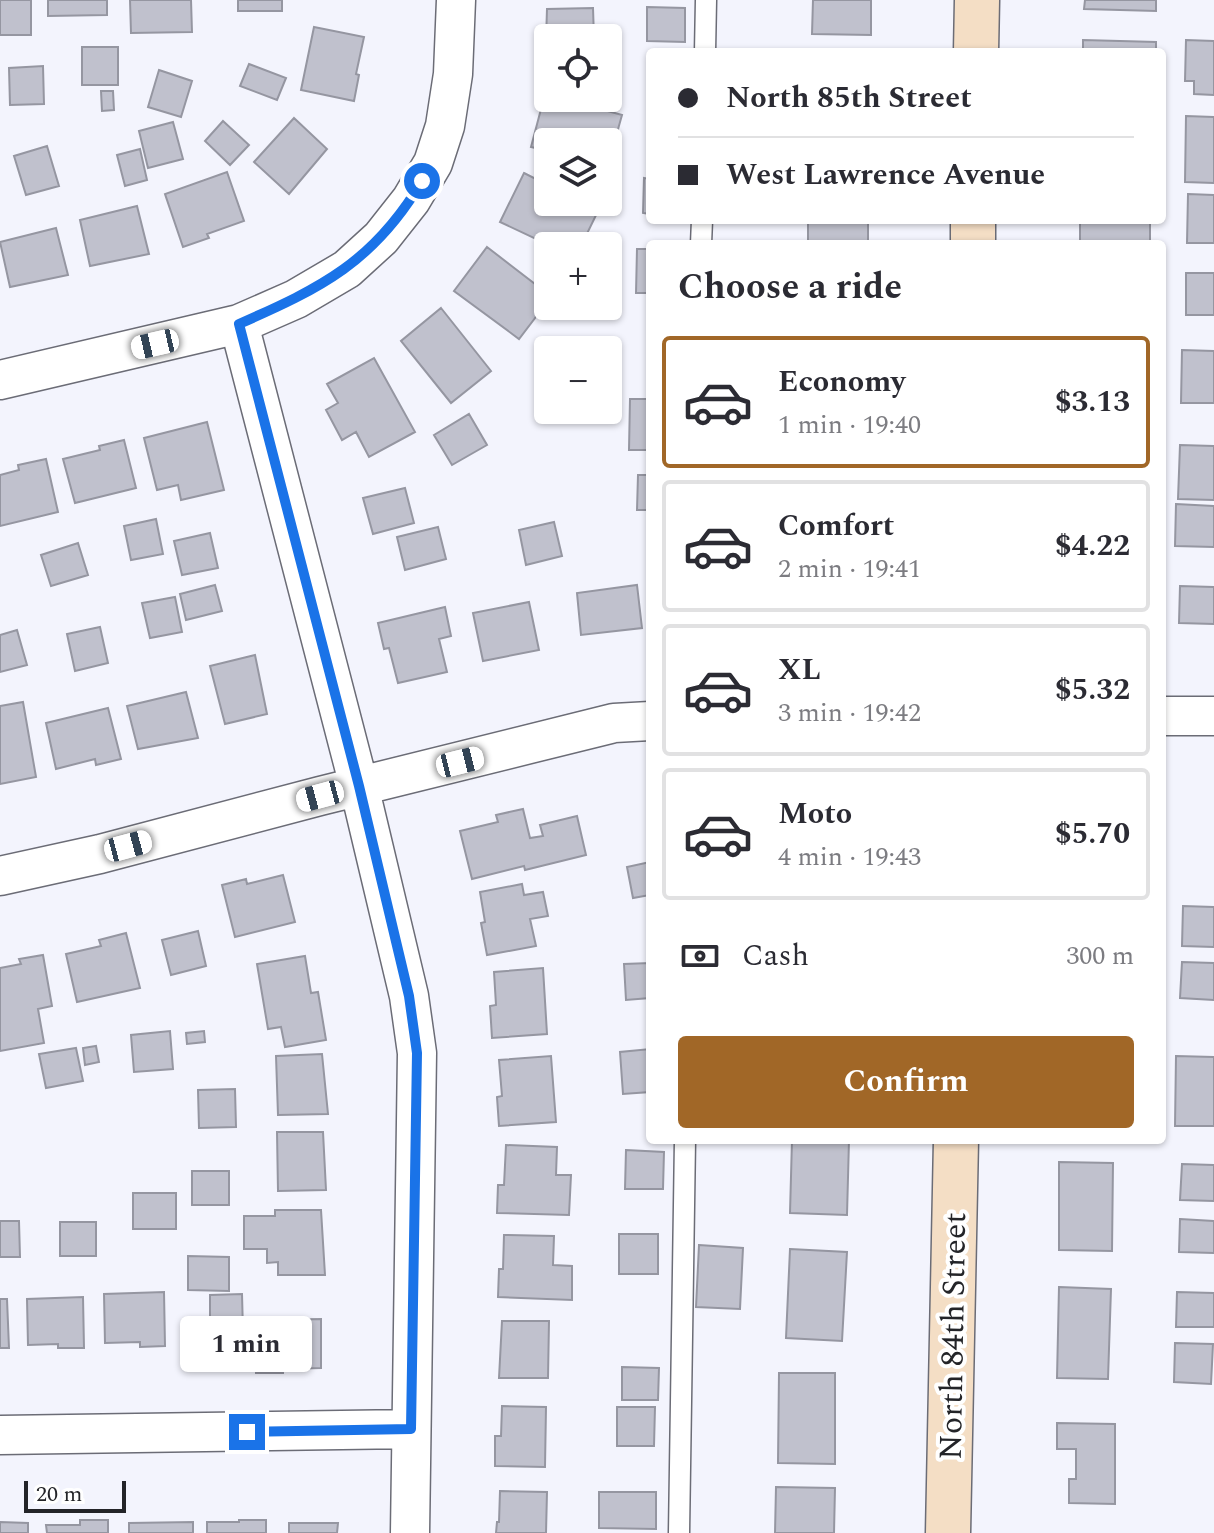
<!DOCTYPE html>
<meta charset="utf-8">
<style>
body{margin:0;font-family:Spectral,serif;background:#f7f7f7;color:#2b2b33;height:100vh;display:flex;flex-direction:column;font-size:30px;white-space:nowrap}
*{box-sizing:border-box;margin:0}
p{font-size:26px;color:#7c7c81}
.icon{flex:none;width:44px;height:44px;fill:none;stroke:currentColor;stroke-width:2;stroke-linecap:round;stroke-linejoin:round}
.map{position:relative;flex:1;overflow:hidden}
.sheet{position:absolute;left:646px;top:240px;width:520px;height:904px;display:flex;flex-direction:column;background:#fff;border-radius:8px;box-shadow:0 2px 6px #0004}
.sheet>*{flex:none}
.guide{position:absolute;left:646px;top:48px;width:520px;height:176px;border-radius:8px;box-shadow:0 2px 6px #0004;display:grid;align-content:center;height:176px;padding:0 32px;background:#fff}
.fabs{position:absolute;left:534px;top:24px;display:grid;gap:16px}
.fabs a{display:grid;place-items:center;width:88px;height:88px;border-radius:8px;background:#fff;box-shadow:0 2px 6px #0004;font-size:40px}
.scale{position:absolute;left:24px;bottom:20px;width:102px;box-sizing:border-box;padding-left:8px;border:4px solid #232428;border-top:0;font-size:22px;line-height:28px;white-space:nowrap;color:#232428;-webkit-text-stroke:6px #fff;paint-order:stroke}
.end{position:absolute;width:36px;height:36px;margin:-18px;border:10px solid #1a73e8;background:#fff;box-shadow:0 0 0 4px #fff}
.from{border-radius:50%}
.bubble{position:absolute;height:56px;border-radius:8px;background:#fff;box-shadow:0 2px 6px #0004;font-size:26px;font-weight:700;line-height:56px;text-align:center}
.car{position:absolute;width:24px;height:48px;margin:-24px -12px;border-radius:10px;box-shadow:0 0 6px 2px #0007;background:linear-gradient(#fff 24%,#345 0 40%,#fff 0 76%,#345 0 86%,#fff 0)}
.guide b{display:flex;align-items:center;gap:28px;height:76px;font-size:30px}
.guide b+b{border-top:2px solid #e1e1e2}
.guide i{width:20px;height:20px;background:#2b2b33}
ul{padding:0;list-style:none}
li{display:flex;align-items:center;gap:24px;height:132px;margin:0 16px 12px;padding:0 16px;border:4px solid #e1e1e2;border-radius:8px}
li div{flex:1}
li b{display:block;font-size:30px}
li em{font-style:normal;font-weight:700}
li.current{border-color:#a16727}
li>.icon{width:72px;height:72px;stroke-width:1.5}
h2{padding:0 32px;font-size:36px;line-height:96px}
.pay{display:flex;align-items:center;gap:20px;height:88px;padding:0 32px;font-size:30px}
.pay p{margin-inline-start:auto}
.action{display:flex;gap:16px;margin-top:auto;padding:16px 32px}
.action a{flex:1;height:92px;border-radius:8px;background:#a16727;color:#fff;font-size:32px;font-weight:700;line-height:92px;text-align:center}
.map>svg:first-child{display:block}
</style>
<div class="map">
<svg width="1214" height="1533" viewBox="0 0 1214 1533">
<rect width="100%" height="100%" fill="#f3f4fd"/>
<path fill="#c0c1cd" stroke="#9596a1" stroke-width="2" d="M 0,0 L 31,0 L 31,35 L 0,35 Z
M 48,0 L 107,0 L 107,15 L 48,16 Z
M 130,0 L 191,0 L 192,32 L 131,33 Z
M 238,0 L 282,0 L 282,11 L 238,11 Z
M 813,0 L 871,0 L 871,35 L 812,34 Z
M 1085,0 L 1156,0 L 1156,11 L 1084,9 Z
M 647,7 L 685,8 L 685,42 L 647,41 Z
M 593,8 L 594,38 L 548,38 L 548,71 L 545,72 L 547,9 Z
M 314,27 L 364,37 L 356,74 L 359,75 L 354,101 L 301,90 Z
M 1083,40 L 1156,42 L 1156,52 L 1083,52 Z
M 1186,40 L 1214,41 L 1214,95 L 1194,94 L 1194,81 L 1185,81 Z
M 82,47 L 118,47 L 118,85 L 82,85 Z
M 249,64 L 286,78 L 277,100 L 240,86 Z
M 43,66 L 44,104 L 10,105 L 9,68 Z
M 159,70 L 192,81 L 181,117 L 148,107 Z
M 101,91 L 113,91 L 114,110 L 102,111 Z
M 545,94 L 548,98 L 561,98 L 622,115 L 608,165 L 608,142 L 548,142 L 548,151 L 531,147 Z
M 1186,116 L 1214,117 L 1214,183 L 1185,182 Z
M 294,118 L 327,149 L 289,194 L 254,162 Z
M 223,121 L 249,145 L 230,165 L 205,141 Z
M 173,122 L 183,159 L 148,168 L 139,131 Z
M 47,146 L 59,186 L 26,195 L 14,156 Z
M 140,149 L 147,180 L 125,186 L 117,155 Z
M 227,172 L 244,221 L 207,234 L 209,238 L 183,247 L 165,194 Z
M 524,173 L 548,185 L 548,202 L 584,202 L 599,209 L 581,246 L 551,246 L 500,222 Z
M 644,178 L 650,179 L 650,214 L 643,213 Z
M 1188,194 L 1214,195 L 1214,243 L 1187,243 Z
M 137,206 L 149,254 L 90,266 L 80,220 Z
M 808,220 L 868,220 L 868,244 L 808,244 Z
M 1080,220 L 1150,220 L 1150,243 L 1080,242 Z
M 56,228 L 68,275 L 10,287 L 0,242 Z
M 487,247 L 548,294 L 548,301 L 519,339 L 454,291 Z
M 637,249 L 650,249 L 650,293 L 636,293 Z
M 1186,273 L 1214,273 L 1214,315 L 1186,315 Z
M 441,308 L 491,371 L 451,403 L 401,341 Z
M 1182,350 L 1214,351 L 1214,403 L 1181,403 Z
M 374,358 L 415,432 L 369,457 L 356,432 L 342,440 L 326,410 L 338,403 L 327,384 Z
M 630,399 L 650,399 L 650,450 L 629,450 Z
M 469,414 L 487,445 L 452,465 L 434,435 Z
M 207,422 L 224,490 L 181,500 L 178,485 L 157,490 L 144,438 Z
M 124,440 L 136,488 L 75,503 L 63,459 L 100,450 L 99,446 Z
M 1180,445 L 1214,446 L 1214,500 L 1178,499 Z
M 46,459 L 58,512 L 0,526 L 0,475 L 19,470 L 18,465 Z
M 638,475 L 650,475 L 650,510 L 637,510 Z
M 405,488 L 414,523 L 373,534 L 363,498 Z
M 1176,504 L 1214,506 L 1214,547 L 1175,546 Z
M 156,519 L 163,554 L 131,560 L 124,526 Z
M 554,522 L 562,556 L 526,565 L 519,530 Z
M 438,527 L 446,559 L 405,570 L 397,537 Z
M 210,533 L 218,568 L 182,575 L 174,541 Z
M 78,543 L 88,575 L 51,586 L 41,555 Z
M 215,585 L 222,611 L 186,620 L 180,594 Z
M 637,585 L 642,628 L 581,635 L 577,593 Z
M 1180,586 L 1214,587 L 1214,624 L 1179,623 Z
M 175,597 L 182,632 L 150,638 L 142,603 Z
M 529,602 L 539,650 L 483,661 L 473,613 Z
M 445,607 L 451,636 L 439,639 L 447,672 L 398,683 L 389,648 L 384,649 L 378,623 Z
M 100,627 L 108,663 L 75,671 L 67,634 Z
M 17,630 L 27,665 L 0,672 L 0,635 Z
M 255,655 L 267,714 L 225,724 L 210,666 Z
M 186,692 L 198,738 L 138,749 L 127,706 Z
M 23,702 L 36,777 L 0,784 L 0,706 Z
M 108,708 L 121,759 L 96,765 L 95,759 L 56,769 L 46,723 Z
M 523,809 L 530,838 L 543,836 L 540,825 L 577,816 L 586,855 L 525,870 L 524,866 L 472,879 L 460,831 L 498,822 L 496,815 Z
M 650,862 L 650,895 L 633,898 L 627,867 Z
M 283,875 L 295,922 L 235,937 L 222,885 L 246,879 L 247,884 Z
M 522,884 L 524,895 L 543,892 L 548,916 L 530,919 L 536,946 L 487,955 L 481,923 L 485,922 L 480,892 Z
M 1183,906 L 1214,907 L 1214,947 L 1182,946 Z
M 198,931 L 206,966 L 171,975 L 162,940 Z
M 126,933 L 140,988 L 77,1002 L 66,954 L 101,946 L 99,940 Z
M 43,955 L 52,1006 L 38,1009 L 44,1043 L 0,1051 L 0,968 L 21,964 L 19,959 Z
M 305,956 L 311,993 L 318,992 L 326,1040 L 285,1047 L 281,1027 L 268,1029 L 257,964 Z
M 1182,962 L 1214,963 L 1214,1000 L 1180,998 Z
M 650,963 L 650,998 L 626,1000 L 624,964 Z
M 543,968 L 547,1034 L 492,1038 L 490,1006 L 496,1005 L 494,972 Z
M 170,1031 L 173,1069 L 134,1072 L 131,1035 Z
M 204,1031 L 205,1042 L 187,1044 L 186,1033 Z
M 96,1046 L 99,1062 L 85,1065 L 83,1048 Z
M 76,1048 L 83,1081 L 46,1088 L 39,1054 Z
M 650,1049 L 650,1092 L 623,1094 L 620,1052 Z
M 322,1054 L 328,1114 L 278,1115 L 276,1056 Z
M 551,1056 L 556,1122 L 499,1126 L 497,1097 L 502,1096 L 499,1060 Z
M 1176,1056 L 1214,1057 L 1214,1126 L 1175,1126 Z
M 235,1089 L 236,1127 L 199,1128 L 198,1090 Z
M 277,1132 L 323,1132 L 326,1190 L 278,1191 Z
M 792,1140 L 849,1140 L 847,1215 L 790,1213 Z
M 506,1145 L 557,1147 L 556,1175 L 571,1175 L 569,1215 L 497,1213 L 498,1185 L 504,1185 Z
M 626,1150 L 664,1152 L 663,1189 L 625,1189 Z
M 1059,1162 L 1113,1163 L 1112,1251 L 1059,1250 Z
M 1182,1164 L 1214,1165 L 1214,1201 L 1180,1200 Z
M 192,1171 L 229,1171 L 229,1205 L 192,1205 Z
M 133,1193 L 176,1193 L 176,1229 L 133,1229 Z
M 275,1210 L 321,1210 L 325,1275 L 278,1275 L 278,1262 L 267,1263 L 267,1249 L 244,1249 L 244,1216 L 275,1216 Z
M 1180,1219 L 1214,1221 L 1214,1253 L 1179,1252 Z
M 0,1221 L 19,1221 L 20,1257 L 0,1257 Z
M 60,1222 L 96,1222 L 96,1256 L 60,1256 Z
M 619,1234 L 658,1234 L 658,1274 L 619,1274 Z
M 504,1235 L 554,1236 L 553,1265 L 572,1266 L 572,1300 L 498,1297 L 499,1269 L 503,1269 Z
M 699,1245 L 743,1248 L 740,1309 L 696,1307 Z
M 790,1249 L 847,1252 L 842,1341 L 786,1338 Z
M 188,1256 L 229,1257 L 229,1291 L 188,1290 Z
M 1059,1287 L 1111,1289 L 1108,1379 L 1057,1378 Z
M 164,1292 L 165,1346 L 140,1347 L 140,1342 L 105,1343 L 104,1294 Z
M 1177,1292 L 1214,1293 L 1214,1327 L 1176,1327 Z
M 242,1294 L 243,1331 L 210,1332 L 210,1295 Z
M 83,1297 L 84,1348 L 58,1348 L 58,1344 L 28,1345 L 27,1299 Z
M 0,1299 L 7,1299 L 9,1348 L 0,1348 Z
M 321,1319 L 321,1368 L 283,1369 L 283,1373 L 256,1373 L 256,1320 Z
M 502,1321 L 549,1321 L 548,1378 L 499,1378 Z
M 1175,1343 L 1213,1344 L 1211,1384 L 1174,1382 Z
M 622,1367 L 659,1368 L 658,1400 L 622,1400 Z
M 779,1373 L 835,1373 L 835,1464 L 778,1463 Z
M 502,1406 L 546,1407 L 545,1467 L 495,1466 L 495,1436 L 501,1436 Z
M 617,1407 L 655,1407 L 654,1446 L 617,1446 Z
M 1057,1423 L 1115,1424 L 1115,1504 L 1069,1503 L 1069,1479 L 1076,1479 L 1076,1449 L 1057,1449 Z
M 776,1487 L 835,1488 L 834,1533 L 775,1533 Z
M 500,1491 L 547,1492 L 546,1533 L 496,1533 L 497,1522 L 499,1522 Z
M 599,1492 L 656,1492 L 656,1529 L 599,1528 Z
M 80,1520 L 108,1520 L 108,1533 L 47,1533 L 46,1525 L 80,1525 Z
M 239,1520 L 266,1520 L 266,1533 L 207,1533 L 207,1522 L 239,1522 Z
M 0,1522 L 28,1523 L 28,1533 L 0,1533 Z
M 193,1522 L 193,1533 L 129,1533 L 129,1523 Z
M 289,1523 L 338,1523 L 337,1533 L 289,1533 Z"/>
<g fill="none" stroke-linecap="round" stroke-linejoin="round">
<g stroke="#6b6c76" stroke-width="23">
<path id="lane" d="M 705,52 L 706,0
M 701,244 L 702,220
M 679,1533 L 685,1140"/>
</g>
<g stroke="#6b6c76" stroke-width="41">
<path id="street" d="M 239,324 L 359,786 L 409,996 L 417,1053 L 410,1533
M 0,380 L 239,324 L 296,299 L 347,269 L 381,238 L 411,200 L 433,163 L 445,126 L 453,74 L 456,0
M 1162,716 L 1214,716
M 0,876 L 100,854 L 320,796 L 614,723 L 650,721
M 0,1435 L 411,1429"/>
</g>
<g stroke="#6b6c76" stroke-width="47">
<path id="secondary" d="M 976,52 L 977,0
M 973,244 L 973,220
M 948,1533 L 956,1140"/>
</g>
<use href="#lane" stroke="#fff" stroke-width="20"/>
<use href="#street" stroke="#fff" stroke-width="38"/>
<use href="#secondary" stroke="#f4dec5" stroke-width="44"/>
</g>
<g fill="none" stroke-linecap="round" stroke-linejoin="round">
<path stroke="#1a73e8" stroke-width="10" d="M 247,1432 L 411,1429 L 417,1053 L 409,996 L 359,786 L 239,324 C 321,288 374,262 422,181"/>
</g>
<g text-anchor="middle" stroke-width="8" stroke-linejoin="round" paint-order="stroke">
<g font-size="32" fill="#232428" stroke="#fff">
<text transform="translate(952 1336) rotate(-89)" y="11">North 84th Street</text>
</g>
</g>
</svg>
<div class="fabs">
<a><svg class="icon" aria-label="locate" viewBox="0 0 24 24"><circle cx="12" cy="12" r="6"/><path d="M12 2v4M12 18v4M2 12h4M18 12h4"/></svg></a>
<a><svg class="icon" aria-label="layers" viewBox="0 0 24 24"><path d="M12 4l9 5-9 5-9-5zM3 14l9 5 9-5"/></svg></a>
<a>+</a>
<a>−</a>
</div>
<div class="scale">20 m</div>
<i class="end from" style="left:422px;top:181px"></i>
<i class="end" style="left:247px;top:1432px"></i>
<div class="bubble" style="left:180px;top:1316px;width:132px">1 min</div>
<i class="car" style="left:155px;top:344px;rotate:257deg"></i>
<i class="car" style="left:460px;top:762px;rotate:76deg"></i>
<i class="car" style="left:320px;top:796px;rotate:255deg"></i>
<i class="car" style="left:128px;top:846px;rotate:75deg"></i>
<div class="guide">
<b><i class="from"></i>North 85th Street</b>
<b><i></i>West Lawrence Avenue</b>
</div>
<section class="sheet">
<h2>Choose a ride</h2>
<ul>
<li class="current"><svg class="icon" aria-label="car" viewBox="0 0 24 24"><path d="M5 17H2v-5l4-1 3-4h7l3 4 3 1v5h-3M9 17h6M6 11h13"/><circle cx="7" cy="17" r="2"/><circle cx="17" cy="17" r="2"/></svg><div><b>Economy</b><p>1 min · 19:40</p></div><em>$3.13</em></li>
<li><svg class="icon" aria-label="car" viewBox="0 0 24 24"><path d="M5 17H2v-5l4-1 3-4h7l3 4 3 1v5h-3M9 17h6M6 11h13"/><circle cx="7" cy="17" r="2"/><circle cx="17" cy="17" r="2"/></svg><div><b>Comfort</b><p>2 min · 19:41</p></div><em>$4.22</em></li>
<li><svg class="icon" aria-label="car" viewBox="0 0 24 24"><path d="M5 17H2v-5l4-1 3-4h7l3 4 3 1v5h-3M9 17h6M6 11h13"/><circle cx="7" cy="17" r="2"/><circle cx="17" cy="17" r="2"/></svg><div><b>XL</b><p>3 min · 19:42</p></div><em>$5.32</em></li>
<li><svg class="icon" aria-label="car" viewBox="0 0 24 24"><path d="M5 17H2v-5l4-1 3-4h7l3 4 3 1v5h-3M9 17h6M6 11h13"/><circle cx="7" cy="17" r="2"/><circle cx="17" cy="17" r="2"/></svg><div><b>Moto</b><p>4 min · 19:43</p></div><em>$5.70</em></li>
</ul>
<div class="pay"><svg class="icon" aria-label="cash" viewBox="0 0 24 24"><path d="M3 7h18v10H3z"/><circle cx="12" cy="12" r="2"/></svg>Cash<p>300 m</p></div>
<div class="action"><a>Confirm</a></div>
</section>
</div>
